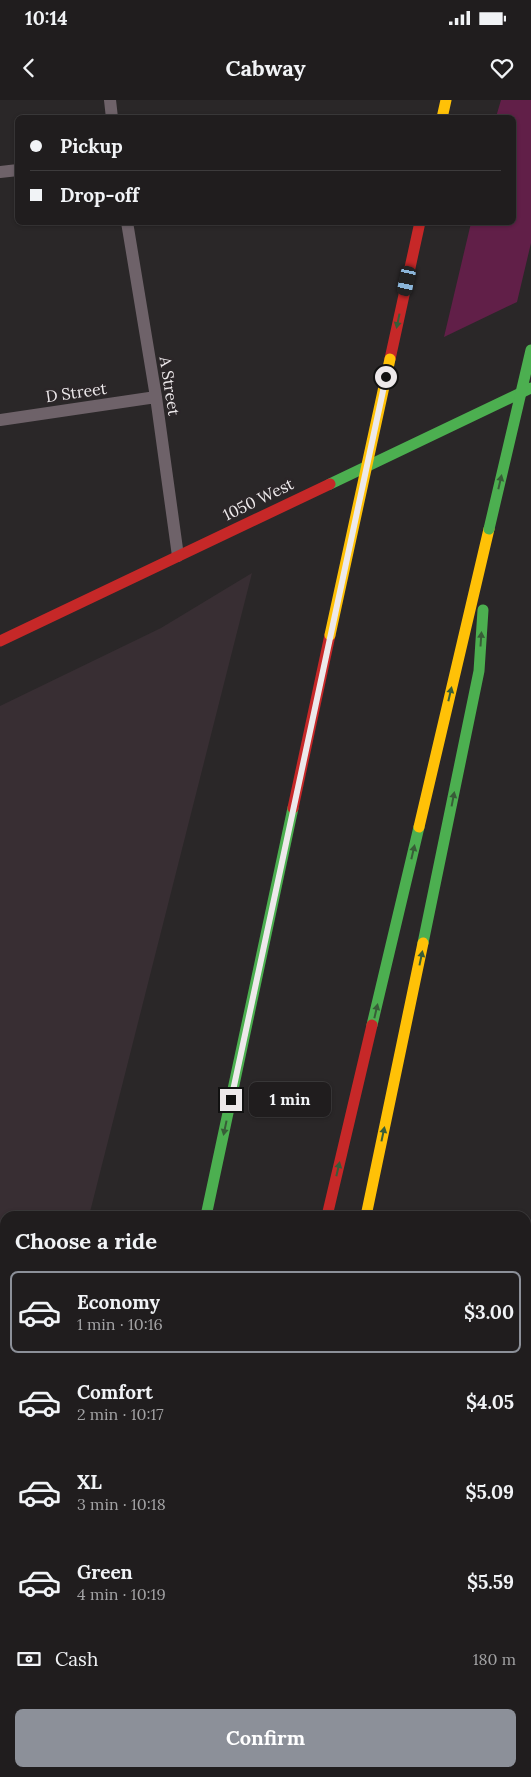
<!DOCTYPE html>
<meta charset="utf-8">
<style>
body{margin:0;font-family:Lora,serif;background:#2d2a2b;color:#f1f3f6;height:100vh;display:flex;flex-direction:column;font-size:19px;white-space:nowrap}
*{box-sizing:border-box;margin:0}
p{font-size:16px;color:#a2a2a4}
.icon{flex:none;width:28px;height:28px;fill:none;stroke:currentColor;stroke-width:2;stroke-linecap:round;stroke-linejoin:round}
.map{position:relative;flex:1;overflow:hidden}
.drawer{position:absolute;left:0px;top:1111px;width:531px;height:566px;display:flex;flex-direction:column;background:#201d1e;border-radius:15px 15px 0 0;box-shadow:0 1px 4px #0004,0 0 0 1px #3d3b3c}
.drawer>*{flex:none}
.hud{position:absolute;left:15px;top:15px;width:501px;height:110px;border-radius:8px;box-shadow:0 1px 4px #0004,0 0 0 1px #3d3b3c;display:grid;align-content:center;height:110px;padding:0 15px;background:#201d1e}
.end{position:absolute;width:22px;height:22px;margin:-11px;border:6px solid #ede9eb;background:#111;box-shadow:0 0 0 2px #111}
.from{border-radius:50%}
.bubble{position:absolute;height:35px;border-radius:8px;background:#201d1e;box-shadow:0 1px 4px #0004,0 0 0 1px #3d3b3c;font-size:16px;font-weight:700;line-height:35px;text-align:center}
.car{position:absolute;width:15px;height:30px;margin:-15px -8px;border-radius:6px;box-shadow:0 0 4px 1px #0007;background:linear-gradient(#222 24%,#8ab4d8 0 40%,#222 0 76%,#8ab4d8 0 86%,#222 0)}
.hud b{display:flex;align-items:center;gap:18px;height:48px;font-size:19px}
.hud b+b{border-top:1px solid #3d3b3c}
.hud i{width:12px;height:12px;background:#f1f3f6}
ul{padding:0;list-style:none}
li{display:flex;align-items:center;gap:15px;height:82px;margin:0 10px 8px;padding:0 5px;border:2px solid transparent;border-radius:8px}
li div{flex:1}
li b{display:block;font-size:19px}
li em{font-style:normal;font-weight:700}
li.selected{border-color:#8c9099}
li>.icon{width:45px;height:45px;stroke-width:1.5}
h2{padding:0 15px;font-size:22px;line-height:60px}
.pay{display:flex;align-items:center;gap:12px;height:55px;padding:0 15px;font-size:19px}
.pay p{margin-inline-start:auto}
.action{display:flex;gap:10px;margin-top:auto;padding:10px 15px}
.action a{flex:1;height:58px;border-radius:8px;background:#8c9099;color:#fff;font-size:20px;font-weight:700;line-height:58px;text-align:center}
.status{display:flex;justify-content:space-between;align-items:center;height:35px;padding:0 25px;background:#201d1e;direction:ltr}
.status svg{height:14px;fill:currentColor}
header{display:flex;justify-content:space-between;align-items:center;height:65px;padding:0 15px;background:#201d1e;font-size:22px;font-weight:700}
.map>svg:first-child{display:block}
</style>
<div class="status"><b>10:14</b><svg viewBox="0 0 49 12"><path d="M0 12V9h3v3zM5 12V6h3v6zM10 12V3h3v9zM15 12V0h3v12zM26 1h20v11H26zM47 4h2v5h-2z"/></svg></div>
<header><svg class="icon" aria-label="back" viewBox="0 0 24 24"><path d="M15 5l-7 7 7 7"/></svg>Cabway<svg class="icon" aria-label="heart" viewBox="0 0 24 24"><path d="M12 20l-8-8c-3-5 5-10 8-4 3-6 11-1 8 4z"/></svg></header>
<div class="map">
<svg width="531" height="1677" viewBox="0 0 531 1677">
<rect width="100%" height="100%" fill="#2a2728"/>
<path fill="#382e33" d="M 252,473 L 89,1116 L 5,1116 L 5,1416 L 0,1432 L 0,606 L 161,528 Z"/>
<path fill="#611f48" d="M 501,0 L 531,0 L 531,143 L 517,202 L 444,237 L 471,123 L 514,122 L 514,18 L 496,17 Z
M 526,1558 L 531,1564 L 531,1677 L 341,1677 L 342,1672 L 526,1672 Z"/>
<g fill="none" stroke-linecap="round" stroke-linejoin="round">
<path stroke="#6e6269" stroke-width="12" d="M 110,0 L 112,18
M 0,72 L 18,70
M 127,122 L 156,297 L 178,456
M 0,320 L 156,297"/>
<path stroke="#6e6269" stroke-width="26" d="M 526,1295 L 531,1292"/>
<path stroke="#4caf50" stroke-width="11" d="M 330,384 L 531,288
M 423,843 L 479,571 L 483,510
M 372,925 L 419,727
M 206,1116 L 293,708
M 81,1677 L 82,1672
M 195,1677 L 196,1672
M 253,1677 L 254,1672"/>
<path stroke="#ffc107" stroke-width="11" d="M 442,18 L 446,0
M 419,727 L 489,429
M 366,1116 L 423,843"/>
<path stroke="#c62828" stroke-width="11" d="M 390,259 L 420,122
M 0,541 L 330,384
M 293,708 L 330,535
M 327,1116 L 372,925
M 12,1677 L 13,1672"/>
<path stroke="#4caf50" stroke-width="11" d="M 489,429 L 531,250"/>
<path stroke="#ffc107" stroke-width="11" d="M 330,535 L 390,259"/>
</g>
<defs><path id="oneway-solid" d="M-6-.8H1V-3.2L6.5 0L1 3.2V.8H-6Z" transform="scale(1.25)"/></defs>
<g fill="#385d38">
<use href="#oneway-solid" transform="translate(398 221) rotate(102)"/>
<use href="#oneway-solid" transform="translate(500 382) rotate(-77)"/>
<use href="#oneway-solid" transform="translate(481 539) rotate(-86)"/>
<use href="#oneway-solid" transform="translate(450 594) rotate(-77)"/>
<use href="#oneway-solid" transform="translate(453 699) rotate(-79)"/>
<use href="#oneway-solid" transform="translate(413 752) rotate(-77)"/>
<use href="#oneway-solid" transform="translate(421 858) rotate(-78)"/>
<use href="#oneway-solid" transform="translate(376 911) rotate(-77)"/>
<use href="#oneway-solid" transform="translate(225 1028) rotate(102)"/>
<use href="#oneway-solid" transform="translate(383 1034) rotate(-78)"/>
<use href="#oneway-solid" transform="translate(338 1069) rotate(-77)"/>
</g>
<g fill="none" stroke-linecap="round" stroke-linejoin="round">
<path stroke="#ede9eb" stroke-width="6" d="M 231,1000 L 386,277"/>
</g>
<g text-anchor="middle" stroke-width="5" stroke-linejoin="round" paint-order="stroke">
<g font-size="16" fill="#ede9eb" stroke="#2b2628">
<text transform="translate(170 286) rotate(81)" y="6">A Street</text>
<text transform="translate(76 292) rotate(-8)" y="6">D Street</text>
<text transform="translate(258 399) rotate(-26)" y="6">1050 West</text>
</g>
</g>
</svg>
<i class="end from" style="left:386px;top:277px"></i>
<i class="end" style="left:231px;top:1000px"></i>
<div class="bubble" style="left:249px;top:982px;width:82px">1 min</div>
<i class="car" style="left:407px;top:181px;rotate:192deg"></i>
<div class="hud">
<b><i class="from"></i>Pickup</b>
<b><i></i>Drop-off</b>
</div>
<section class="drawer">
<h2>Choose a ride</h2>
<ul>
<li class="selected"><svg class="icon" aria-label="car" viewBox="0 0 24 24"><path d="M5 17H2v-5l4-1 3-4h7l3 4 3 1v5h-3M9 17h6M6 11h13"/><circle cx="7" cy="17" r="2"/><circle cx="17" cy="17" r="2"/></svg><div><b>Economy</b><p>1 min · 10:16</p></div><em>$3.00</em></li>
<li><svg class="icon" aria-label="car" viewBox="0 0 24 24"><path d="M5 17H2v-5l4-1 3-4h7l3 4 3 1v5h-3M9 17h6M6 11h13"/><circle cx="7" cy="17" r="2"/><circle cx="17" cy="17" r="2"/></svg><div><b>Comfort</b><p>2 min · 10:17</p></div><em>$4.05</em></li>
<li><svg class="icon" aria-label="car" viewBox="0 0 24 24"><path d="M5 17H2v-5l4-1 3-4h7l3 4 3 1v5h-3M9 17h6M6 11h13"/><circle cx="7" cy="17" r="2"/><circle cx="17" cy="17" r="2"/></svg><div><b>XL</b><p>3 min · 10:18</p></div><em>$5.09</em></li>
<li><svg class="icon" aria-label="car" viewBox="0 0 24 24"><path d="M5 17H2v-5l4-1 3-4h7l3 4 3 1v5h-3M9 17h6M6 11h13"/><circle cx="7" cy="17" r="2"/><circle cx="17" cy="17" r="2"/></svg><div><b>Green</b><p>4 min · 10:19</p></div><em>$5.59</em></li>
</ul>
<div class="pay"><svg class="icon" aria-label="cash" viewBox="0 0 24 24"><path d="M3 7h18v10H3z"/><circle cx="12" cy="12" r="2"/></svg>Cash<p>180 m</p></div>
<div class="action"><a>Confirm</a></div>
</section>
</div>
